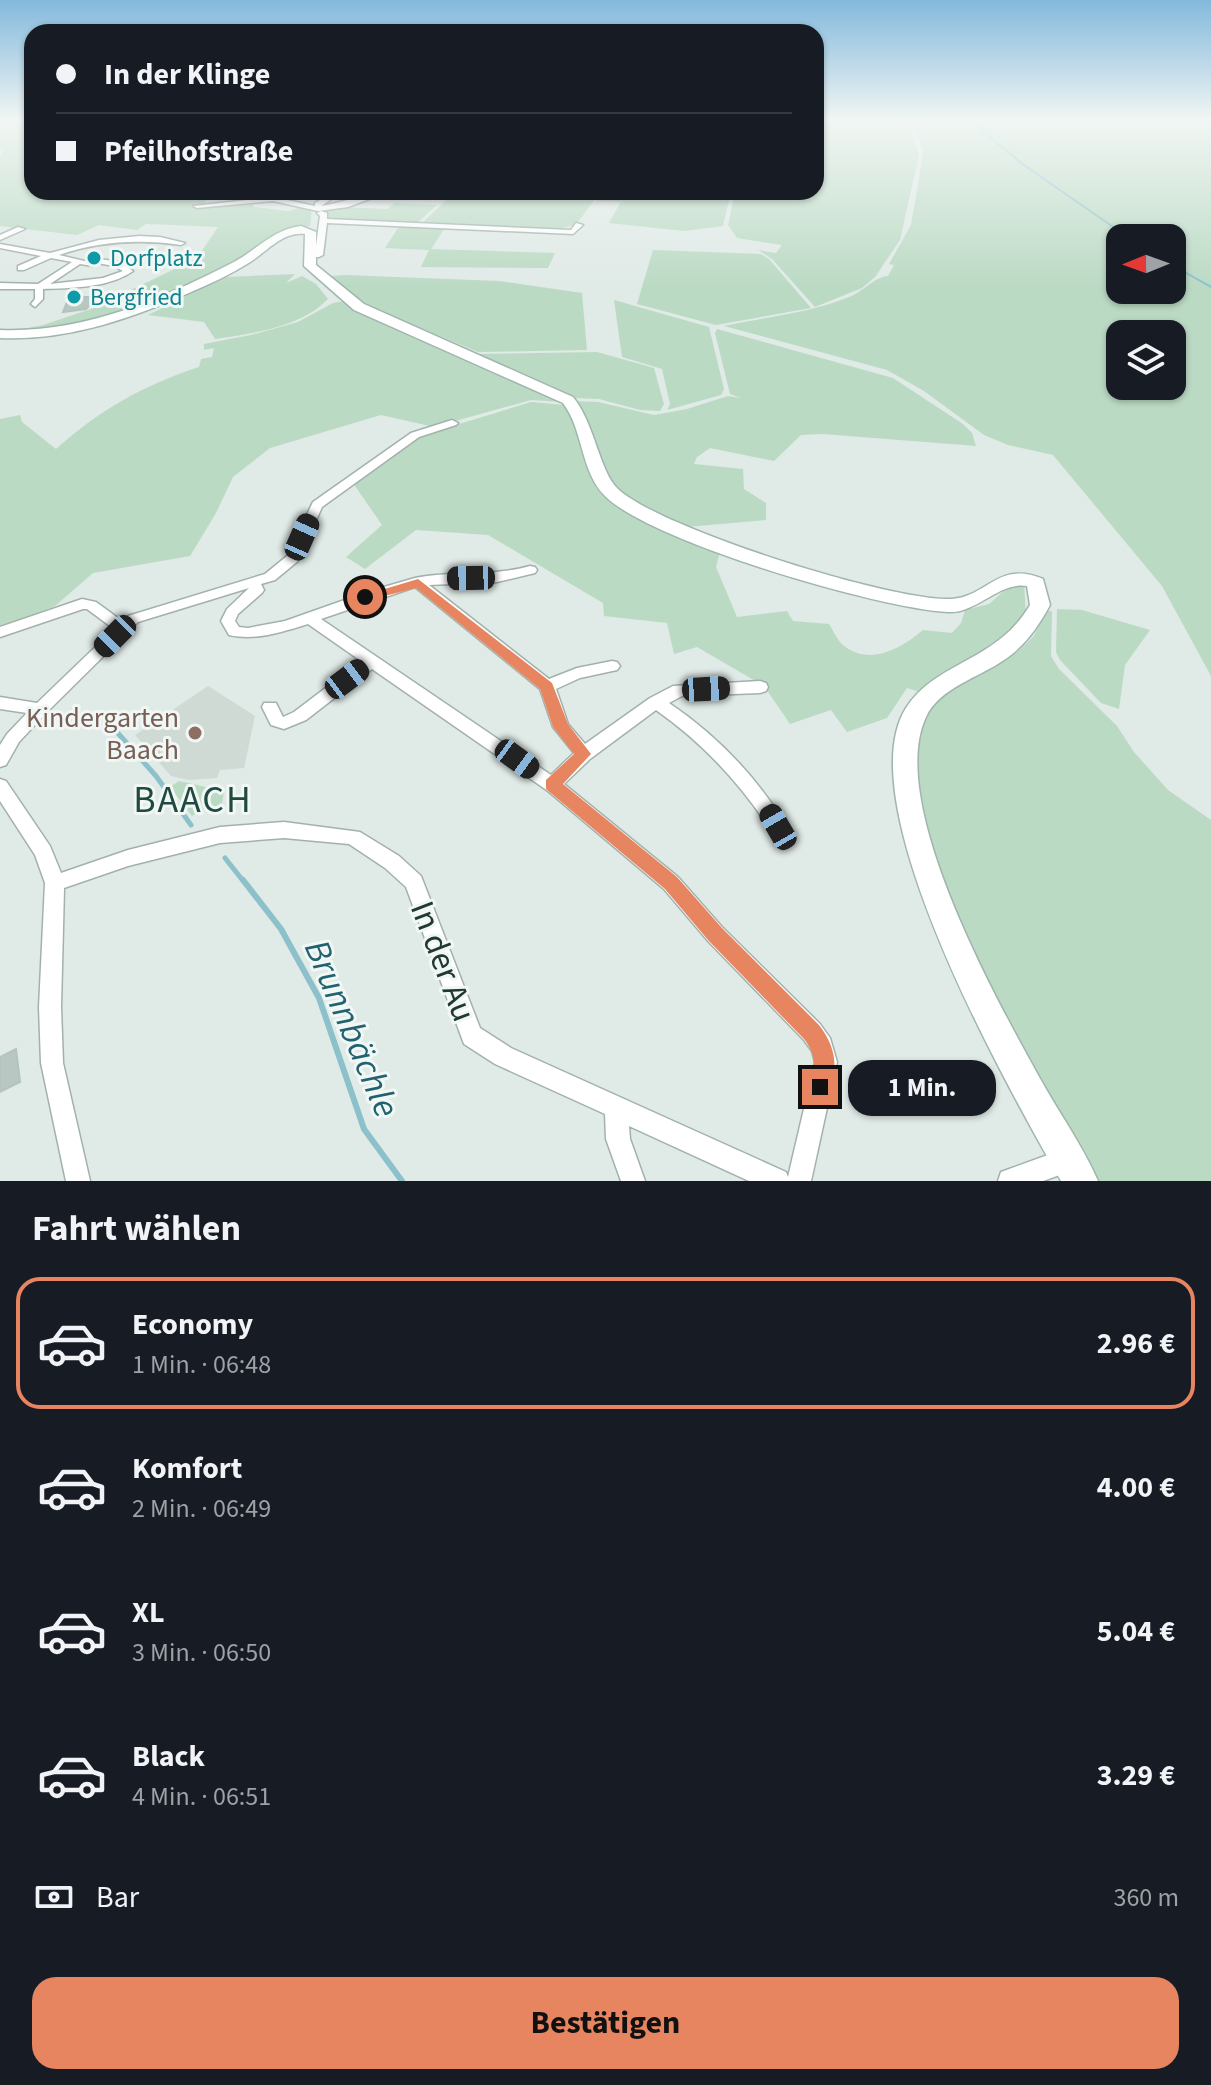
<!DOCTYPE html>
<html lang="de">
<meta charset="utf-8">
<style>
body{margin:0;font-family:"Source Sans 3",sans-serif;background:#242831;color:#f1f3f6;height:100vh;display:flex;flex-direction:column;font-size:30px;white-space:nowrap}
*{box-sizing:border-box;margin:0}
p{font-size:26px;color:#9ea1a6}
.icon{flex:none;width:44px;height:44px;fill:none;stroke:currentColor;stroke-width:2;stroke-linecap:round;stroke-linejoin:round}
.map{position:relative;height:1181px;overflow:hidden}
.panel{display:flex;flex-direction:column;background:#171b24;flex:1}
.panel>*{flex:none}
.hud{position:absolute;left:24px;top:24px;width:800px;height:176px;border-radius:24px;box-shadow:0 2px 6px #0004;display:grid;align-content:center;height:176px;padding:0 32px;background:#171b24}
.needle{width:52px;rotate:269deg}
.buttons{position:absolute;left:1106px;top:224px;display:grid;gap:16px}
.buttons a{display:grid;place-items:center;width:80px;height:80px;border-radius:16px;background:#171b24;box-shadow:0 2px 6px #0004;font-size:40px}
.end{position:absolute;width:36px;height:36px;margin:-18px;border:10px solid #e78561;background:#111;box-shadow:0 0 0 4px #111}
.from{border-radius:50%}
.bubble{position:absolute;height:56px;border-radius:24px;background:#171b24;box-shadow:0 2px 6px #0004;font-size:26px;font-weight:700;line-height:56px;text-align:center}
.car{position:absolute;width:24px;height:48px;margin:-24px -12px;border-radius:10px;box-shadow:0 0 6px 2px #0007;background:linear-gradient(#222 24%,#8ab4d8 0 40%,#222 0 76%,#8ab4d8 0 86%,#222 0)}
.hud b{display:flex;align-items:center;gap:28px;height:76px;font-size:30px}
.hud b+b{border-top:2px solid #363941}
.hud i{width:20px;height:20px;background:#f1f3f6}
ul{padding:0;list-style:none}
li{display:flex;align-items:center;gap:24px;height:132px;margin:0 16px 12px;padding:0 16px;border:4px solid transparent;border-radius:24px}
li div{flex:1}
li b{display:block;font-size:30px}
li em{font-style:normal;font-weight:700}
li.current{border-color:#e78561}
li>.icon{width:72px;height:72px;stroke-width:1.5}
h2{padding:0 32px;font-size:36px;line-height:96px}
.pay{display:flex;align-items:center;gap:20px;height:88px;padding:0 32px;font-size:30px}
.pay p{margin-inline-start:auto}
.action{display:flex;gap:16px;margin-top:auto;padding:16px 32px}
.action a{flex:1;height:92px;border-radius:24px;background:#e78561;color:#111;font-size:32px;font-weight:700;line-height:92px;text-align:center}
.map>svg:first-child{display:block}
</style>
<div class="map">
<svg width="1211" height="1181" viewBox="0 0 1211 1181">
<rect width="100%" height="100%" fill="#e0eae6"/>
<path fill="#cfdad5" d="M 208,686 L 255,716 L 244,768 L 220,770 L 217,778 L 189,780 L 171,776 L 135,735 Z"/>
<path fill="#bbdac4" fill-rule="evenodd" d="M 0,120 L 7,120 L 3,127 L 32,121 L 32,192 L 207,192 L 218,197 L 206,200 L 204,206 L 253,202 L 254,207 L 288,211 L 307,206 L 312,207 L 310,226 L 291,229 L 240,262 L 129,311 L 50,330 L 4,333 L 43,325 L 91,309 L 181,266 L 197,258 L 218,227 L 146,224 L 137,230 L 99,225 L 77,235 L 0,226 L 0,156 L 3,152 L 0,149 Z
M 816,120 L 914,120 L 909,126 L 919,155 L 900,240 L 875,277 L 862,288 L 815,307 L 772,259 L 758,250 L 776,253 L 782,245 L 737,238 L 728,225 L 735,192 L 816,192 Z
M 918,120 L 1211,120 L 1211,676 L 1162,586 L 1053,455 L 1008,445 L 984,435 L 924,391 L 887,370 L 724,326 C 767,317 809,313 849,297 C 863,292 874,277 888,276 L 894,265 L 889,264 L 911,225 L 923,155 C 922,141 913,134 918,120 ZM 1172,238 L 1172,290 L 1120,290 L 1120,238 ZM 1172,334 L 1172,386 L 1120,386 L 1120,334 Z
M 455,192 L 600,192 L 576,225 L 556,229 L 447,225 L 431,249 L 555,253 L 548,268 L 421,267 L 429,250 L 385,248 L 400,225 L 325,220 L 326,215 L 322,210 L 338,207 L 388,209 L 394,203 L 437,205 L 415,225 L 420,225 Z
M 602,192 L 731,192 L 723,226 L 684,231 L 609,223 L 620,203 L 624,202 L 596,201 Z
M 653,250 L 761,254 L 769,259 L 811,308 L 716,325 L 637,304 Z
M 295,274 L 286,283 L 302,276 L 316,284 L 328,299 C 300,328 253,333 215,339 L 204,322 L 148,315 L 225,277 Z
M 344,275 L 499,281 L 582,293 L 587,350 L 478,352 L 364,304 L 332,276 Z
M 614,300 L 709,327 L 724,389 L 721,395 L 667,410 L 670,404 L 662,369 L 622,357 Z
M 345,301 L 487,369 L 563,402 L 531,400 L 434,427 L 381,415 L 270,448 L 233,477 L 216,513 L 190,556 L 93,573 L 55,606 L 0,628 L 0,419 L 20,415 L 22,422 L 56,449 C 101,409 142,386 199,367 L 201,359 L 212,357 L 214,348 L 204,350 L 204,344 L 251,335 L 298,322 L 333,303 Z
M 717,329 L 893,378 L 963,424 L 972,433 L 976,446 L 823,434 L 801,435 L 774,461 L 710,448 L 697,457 L 694,464 L 743,469 L 744,489 L 766,503 L 766,520 L 686,527 L 626,499 L 605,474 L 587,421 L 572,401 L 598,402 L 654,415 L 687,409 L 728,396 L 741,398 L 730,394 L 715,333 Z
M 597,352 L 654,368 L 664,404 L 660,411 L 640,410 L 599,399 L 571,398 L 472,354 Z
M 531,402 L 565,405 L 604,490 L 721,548 L 716,567 L 737,617 L 787,611 L 793,621 L 829,624 C 833,630 837,640 843,645 C 869,667 902,648 923,630 L 952,633 L 961,623 L 965,610 L 989,604 L 1013,583 L 1024,583 L 1026,616 L 1018,631 L 923,693 L 907,688 L 887,718 L 847,732 L 831,710 L 790,724 L 764,686 L 697,647 L 674,654 L 667,623 L 604,616 L 603,603 L 488,535 L 416,530 L 365,569 L 346,557 L 382,525 L 353,483 L 423,435 Z
M 1057,609 L 1082,610 L 1150,630 L 1125,665 L 1119,709 L 1101,703 L 1060,660 L 1056,652 Z
M 1047,611 L 1052,611 L 1051,656 L 1059,669 L 1117,726 L 1134,752 L 1168,790 L 1211,820 L 1211,1181 L 1089,1181 L 950,916 L 912,777 L 926,713 L 941,696 L 1018,651 L 1033,637 Z
M 179,781 L 224,791 L 221,810 L 213,814 L 208,807 L 192,816 L 170,787 Z"/>
<g fill="none" stroke-linecap="round" stroke-linejoin="round">
<path stroke="#8cc0cb" stroke-width="2" d="M 969,120 L 1024,165 L 1129,238
M 1172,265 L 1211,287"/>
<path stroke="#8cc0cb" stroke-width="5" d="M 116,731 L 156,776 L 191,825
M 225,858 L 244,882"/>
<path stroke="#8cc0cb" stroke-width="6" d="M 243,880 L 281,929 L 319,998 L 364,1129 L 402,1181"/>
</g>
<path fill="#b9c7c2" stroke="#b3c3bd" stroke-width="2" d="M 75,295 L 82,297 L 97,297 L 86,309 L 63,312 L 69,297 Z
M 16,1049 L 20,1082 L 0,1092 L 0,1057 Z"/>
<g fill="none" stroke-linecap="round" stroke-linejoin="round">
<g stroke="#a3b1ad" stroke-width="3">
<path id="street" d="M 334,192 L 342,192 L 321,206 C 343,203 367,192 388,192 L 348,207 L 318,211 L 273,201 L 197,208 L 193,206 L 273,197 L 315,206 L 315,203 Z
M 321,211 L 327,213 L 327,219 L 571,230 L 576,223 L 583,225 L 573,234 L 327,223 L 323,255 L 319,257 L 305,258 L 305,254 L 315,253 L 320,216 L 317,213 Z
M 18,227 L 25,229 L 0,240 L 0,235 Z
M 139,236 L 160,237 L 185,243 L 181,245 C 139,239 100,241 59,255 L 97,264 L 93,266 L 80,264 L 50,284 L 103,278 L 123,271 L 114,266 L 97,263 L 97,259 L 100,259 L 119,262 L 133,271 C 109,288 72,288 43,289 L 43,299 L 35,307 L 31,304 L 35,299 L 35,289 L 0,289 L 0,283 L 38,284 L 72,262 L 51,258 L 24,270 L 18,270 L 18,266 L 41,256 L 0,248 L 0,244 L 50,253 L 99,240 Z
M 452,420 L 458,423 L 456,425 L 419,437 L 322,507 L 298,561 L 275,580 L 261,584 L 264,590 L 262,593 L 238,614 L 235,621 L 239,627 L 248,628 L 285,621 L 370,591 L 415,578 C 454,570 490,577 530,566 L 535,567 L 537,570 L 535,573 L 497,582 L 429,585 L 549,679 L 577,668 L 612,661 L 617,662 L 620,666 L 617,670 L 580,678 L 556,689 L 568,724 L 585,744 L 650,698 L 673,686 L 760,681 L 766,683 L 768,687 L 766,691 L 760,693 L 682,696 L 669,703 C 715,734 754,774 784,822 L 787,827 L 784,832 L 778,835 L 772,832 C 741,784 703,743 656,710 L 590,759 L 564,784 L 678,877 L 722,927 L 820,1024 L 830,1038 L 837,1062 L 811,1181 L 749,1181 L 629,1126 L 630,1139 L 645,1181 L 621,1181 L 606,1139 L 605,1114 L 495,1064 L 464,1044 L 406,887 L 385,868 L 349,844 L 284,838 L 220,843 L 128,866 L 64,888 L 61,1007 L 63,1063 L 90,1181 L 66,1181 L 41,1063 L 39,1007 L 45,883 L 35,855 L 0,801 L 0,779 L 6,781 L 50,846 L 61,873 L 128,850 L 220,827 L 284,822 L 360,832 L 399,856 L 421,876 L 480,1028 L 511,1048 L 786,1172 L 788,1177 L 815,1062 L 812,1051 L 804,1040 L 708,941 L 664,889 L 548,791 L 372,669 L 306,720 L 284,729 L 271,725 L 262,707 L 264,703 L 276,703 L 283,717 L 294,712 L 361,661 L 308,624 C 282,632 256,641 229,635 L 221,621 L 227,609 L 249,588 L 138,622 L 46,713 L 19,742 L 6,765 L 0,767 L 0,745 L 7,734 L 27,713 L 0,709 L 0,697 L 37,703 L 114,629 L 87,609 L 83,609 L 0,637 L 0,627 L 82,599 L 96,602 L 122,621 L 128,616 L 265,574 L 287,556 L 313,502 L 411,433 ZM 415,587 L 540,689 L 553,727 L 574,753 L 551,775 L 321,619 Z
M 1067,1148 L 1076,1151 L 1079,1160 L 1076,1169 L 1043,1181 L 998,1181 L 1001,1172 Z"/>
</g>
<g stroke="#a0b5ae" stroke-width="3">
<path id="secondary" d="M 301,226 L 316,232 L 316,265 L 364,304 L 573,397 C 595,424 599,471 618,489 C 661,529 893,602 952,599 C 987,597 998,560 1043,579 L 1050,605 C 1038,627 1025,646 1004,660 C 980,677 939,688 926,717 C 886,802 995,997 1038,1075 C 1057,1110 1082,1144 1098,1181 L 1061,1181 C 1010,1091 846,803 906,708 C 936,661 997,662 1030,605 L 1027,586 C 1000,581 976,614 948,612 C 881,609 651,542 605,496 C 580,471 584,431 563,403 L 354,310 L 304,266 L 305,234 C 282,231 266,253 247,264 C 229,275 210,284 191,292 C 130,319 67,341 0,338 L 0,330 C 83,333 160,300 232,263 C 256,251 273,229 301,226 Z"/>
</g>
<use href="#street" fill="#fff" fill-rule="evenodd"/>
<use href="#secondary" fill="#fff" fill-rule="evenodd"/>
</g>
<linearGradient id="sky" x2="0" y2="1"><stop stop-color="#83b9dc"/><stop offset="0.42" stop-color="#f1f6f4"/><stop offset="1" stop-color="#f1f6f4" stop-opacity="0"/></linearGradient>
<rect width="1211" height="286" fill="url(#sky)"/>
<path fill="#e78561" d="M 418,579 L 552,683 L 568,724 L 591,754 L 563,784 L 677,877 L 722,928 L 819,1025 C 836,1047 839,1068 828,1095 L 820,1098 L 813,1095 C 804,1073 825,1066 804,1039 L 708,940 L 665,889 L 546,789 L 546,780 L 574,754 L 553,727 L 540,689 L 416,588 L 365,601 L 358,597 Z"/>
<g fill="#0f9aa8" stroke="#f0f7f4" stroke-width="3">
<circle cx="94" cy="258" r="8"/>
<circle cx="74" cy="297" r="8"/>
</g>
<circle fill="#8d6e63" stroke="#f0f7f4" stroke-width="3" cx="195" cy="733" r="8"/>
<g text-anchor="middle" stroke-width="6" stroke-linejoin="round" paint-order="stroke">
<g font-size="24" fill="#0d838f" stroke="#f0f7f4" text-anchor="start">
<text x="110" y="266">Dorfplatz</text>
<text x="90" y="305">Bergfried</text>
</g>
<g font-size="28" fill="#785e54" stroke="#f0f7f4" text-anchor="end">
<text x="179" y="727">Kindergarten<tspan x="179" dy="32">Baach</tspan></text>
</g>
<g font-size="34" fill="#223933" stroke="#f0f7f4">
<text transform="translate(444 961) rotate(69)" y="12">In der Au</text>
</g>
<g font-size="36" font-style="italic" fill="#216170" stroke="#f0f7f4">
<text transform="translate(353 1028) rotate(67)" y="13">Brunnbächle</text>
</g>
<g font-size="38" letter-spacing="2" fill="#204940" stroke="#f0f7f4">
<text x="193" y="812">BAACH</text>
</g>
</g>
</svg>
<div class="buttons">
<a><svg class="needle" viewBox="-14 -14 28 28"><path d="M0-13l5 13h-10z" fill="#e53935"/><path d="M0 13l5-13h-10z" fill="#9ea1a6"/></svg></a>
<a><svg class="icon" aria-label="layers" viewBox="0 0 24 24"><path d="M12 4l9 5-9 5-9-5zM3 14l9 5 9-5"/></svg></a>
</div>
<i class="end from" style="left:365px;top:597px"></i>
<i class="end" style="left:820px;top:1087px"></i>
<div class="bubble" style="left:848px;top:1060px;width:148px">1 Min.</div>
<i class="car" style="left:302px;top:537px;rotate:24deg"></i>
<i class="car" style="left:471px;top:578px;rotate:269deg"></i>
<i class="car" style="left:115px;top:636px;rotate:225deg"></i>
<i class="car" style="left:347px;top:679px;rotate:53deg"></i>
<i class="car" style="left:706px;top:689px;rotate:87deg"></i>
<i class="car" style="left:517px;top:759px;rotate:126deg"></i>
<i class="car" style="left:778px;top:827px;rotate:330deg"></i>
<div class="hud">
<b><i class="from"></i>In der Klinge</b>
<b><i></i>Pfeilhofstraße</b>
</div>
</div>
<section class="panel">
<h2>Fahrt wählen</h2>
<ul>
<li class="current"><svg class="icon" aria-label="car" viewBox="0 0 24 24"><path d="M5 17H2v-5l4-1 3-4h7l3 4 3 1v5h-3M9 17h6M6 11h13"/><circle cx="7" cy="17" r="2"/><circle cx="17" cy="17" r="2"/></svg><div><b>Economy</b><p>1 Min. · 06:48</p></div><em>2.96 €</em></li>
<li><svg class="icon" aria-label="car" viewBox="0 0 24 24"><path d="M5 17H2v-5l4-1 3-4h7l3 4 3 1v5h-3M9 17h6M6 11h13"/><circle cx="7" cy="17" r="2"/><circle cx="17" cy="17" r="2"/></svg><div><b>Komfort</b><p>2 Min. · 06:49</p></div><em>4.00 €</em></li>
<li><svg class="icon" aria-label="car" viewBox="0 0 24 24"><path d="M5 17H2v-5l4-1 3-4h7l3 4 3 1v5h-3M9 17h6M6 11h13"/><circle cx="7" cy="17" r="2"/><circle cx="17" cy="17" r="2"/></svg><div><b>XL</b><p>3 Min. · 06:50</p></div><em>5.04 €</em></li>
<li><svg class="icon" aria-label="car" viewBox="0 0 24 24"><path d="M5 17H2v-5l4-1 3-4h7l3 4 3 1v5h-3M9 17h6M6 11h13"/><circle cx="7" cy="17" r="2"/><circle cx="17" cy="17" r="2"/></svg><div><b>Black</b><p>4 Min. · 06:51</p></div><em>3.29 €</em></li>
</ul>
<div class="pay"><svg class="icon" aria-label="cash" viewBox="0 0 24 24"><path d="M3 7h18v10H3z"/><circle cx="12" cy="12" r="2"/></svg>Bar<p>360 m</p></div>
<div class="action"><a>Bestätigen</a></div>
</section>
